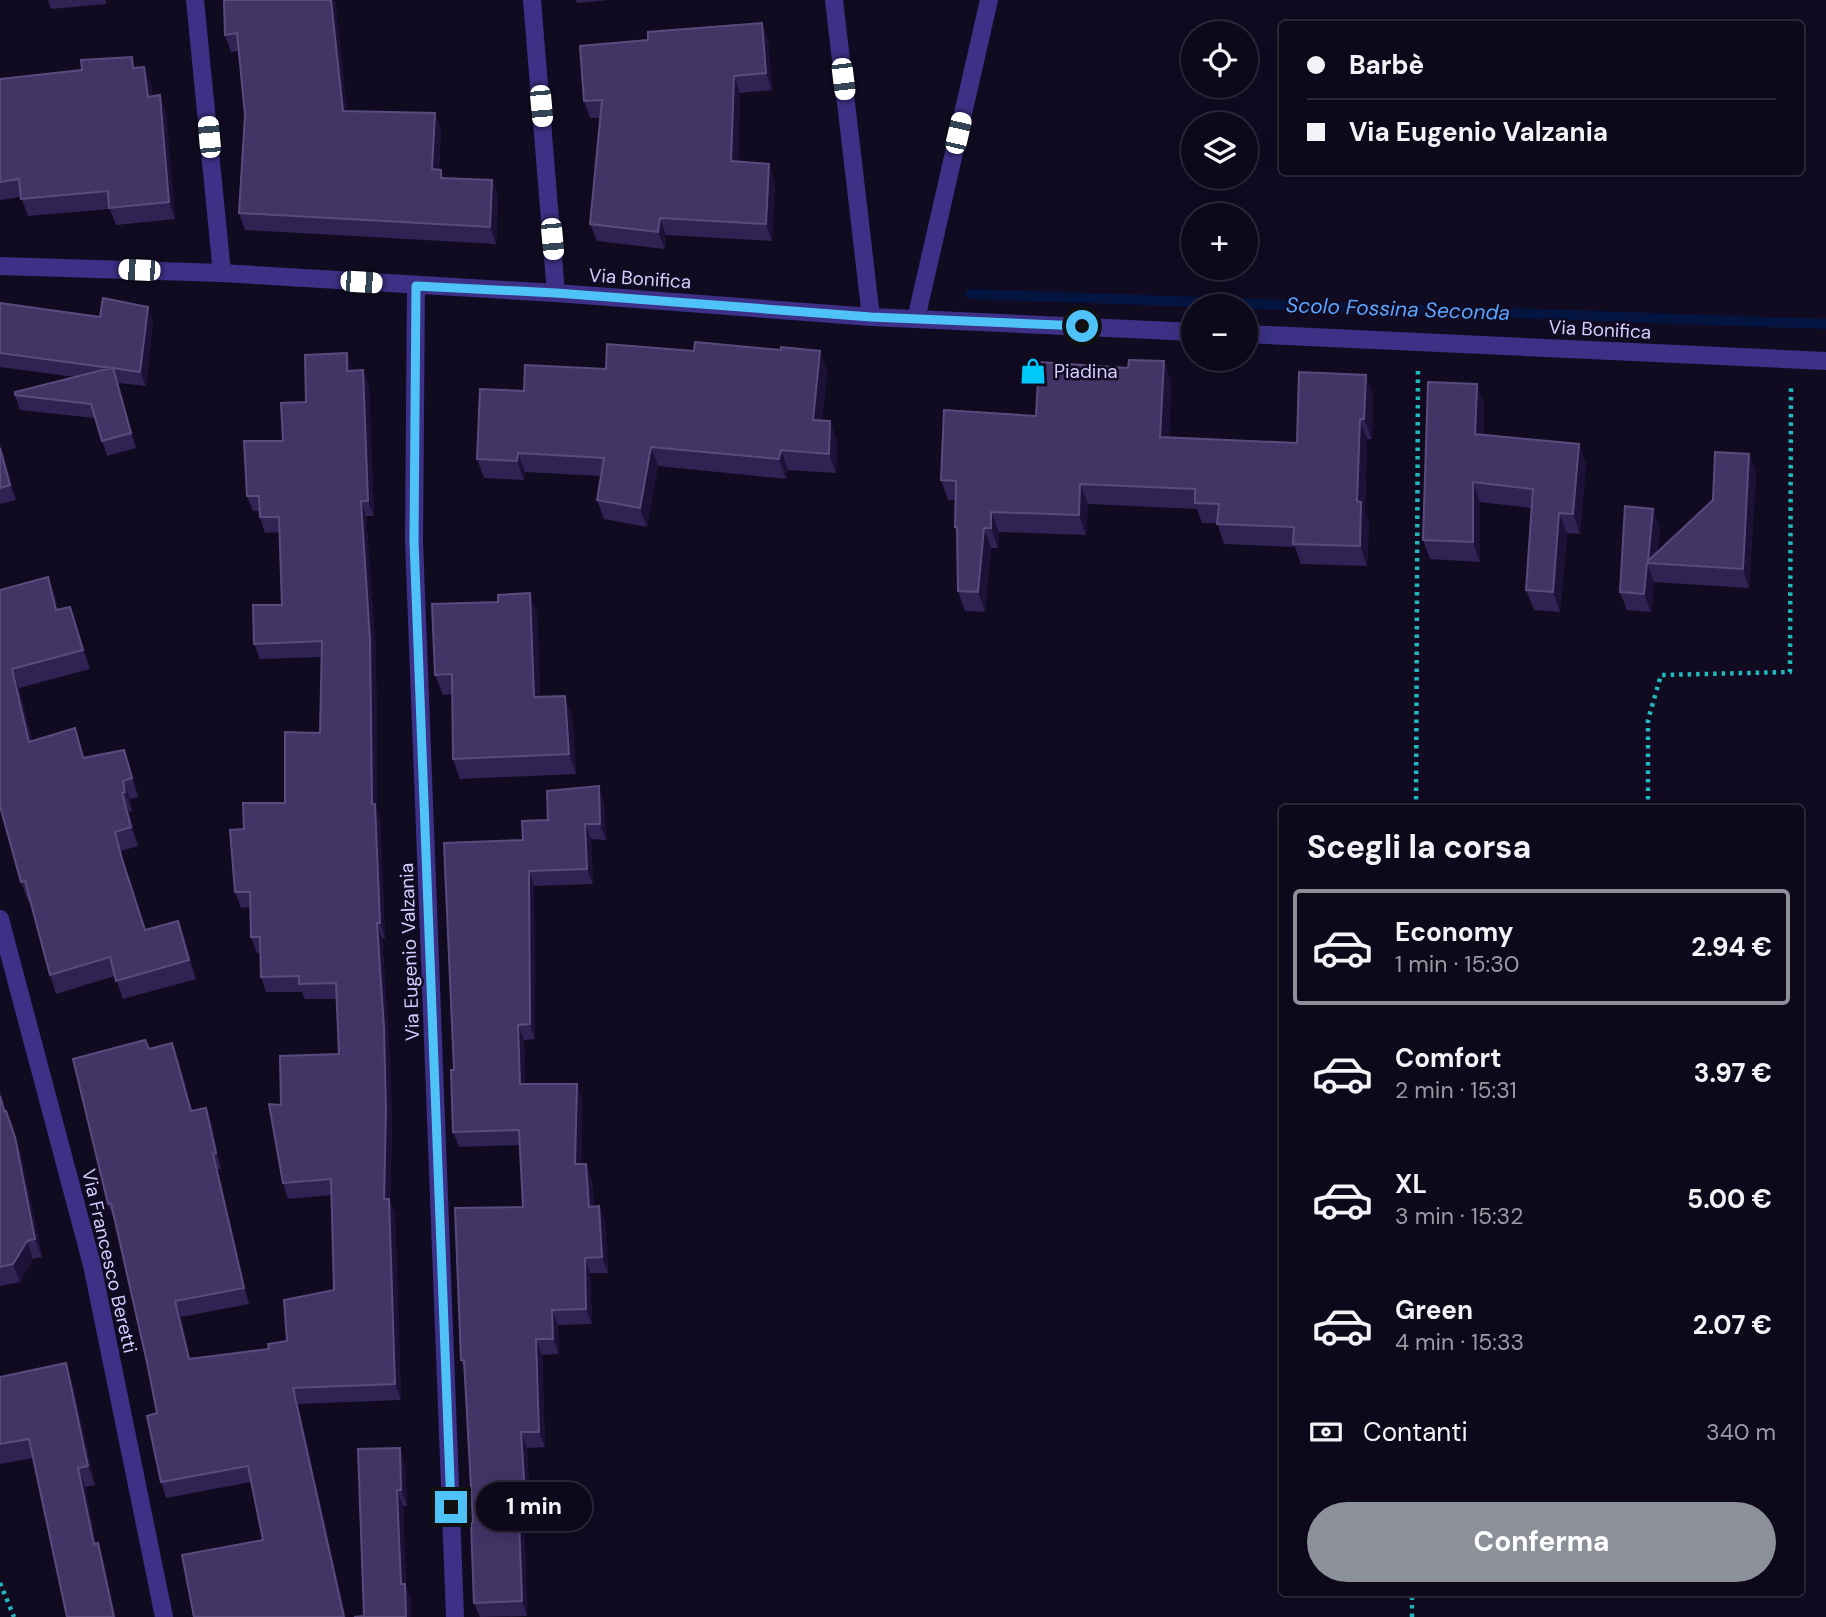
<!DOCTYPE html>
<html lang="it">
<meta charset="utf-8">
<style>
body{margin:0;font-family:"DM Sans",sans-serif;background:#1b1627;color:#f1f3f6;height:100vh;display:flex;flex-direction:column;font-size:26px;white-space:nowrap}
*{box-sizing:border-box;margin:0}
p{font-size:23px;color:#9a9aa2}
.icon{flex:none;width:38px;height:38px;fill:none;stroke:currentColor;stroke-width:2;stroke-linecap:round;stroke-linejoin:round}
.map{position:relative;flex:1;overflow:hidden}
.details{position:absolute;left:1279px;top:805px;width:525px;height:791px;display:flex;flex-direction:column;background:#0d081a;border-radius:7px;box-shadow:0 4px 18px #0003,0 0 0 2px #2d2939}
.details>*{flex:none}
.top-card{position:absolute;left:1279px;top:21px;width:525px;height:154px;border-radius:7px;box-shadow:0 4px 18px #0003,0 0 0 2px #2d2939;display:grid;align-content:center;height:154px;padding:0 28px;background:#0d081a}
.tools{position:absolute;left:1181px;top:21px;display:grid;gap:14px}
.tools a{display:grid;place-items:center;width:77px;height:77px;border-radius:50%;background:#0d081a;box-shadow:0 4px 18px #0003,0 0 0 2px #2d2939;font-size:35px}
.end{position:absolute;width:32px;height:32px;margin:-16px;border:9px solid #4fc3f7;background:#111;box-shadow:0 0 0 4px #111}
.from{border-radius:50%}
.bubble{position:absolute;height:49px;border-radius:24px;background:#0d081a;box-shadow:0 4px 18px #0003,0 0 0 2px #2d2939;font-size:23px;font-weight:700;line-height:49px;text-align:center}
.car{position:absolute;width:21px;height:42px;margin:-21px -10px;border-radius:9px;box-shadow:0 0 5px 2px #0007;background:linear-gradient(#fff 24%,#345 0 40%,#fff 0 76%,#345 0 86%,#fff 0)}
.top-card b{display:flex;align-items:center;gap:24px;height:66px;font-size:26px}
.top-card b+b{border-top:2px solid #2d2939}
.top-card i{width:18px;height:18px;background:#f1f3f6}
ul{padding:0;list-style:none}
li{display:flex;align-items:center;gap:21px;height:116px;margin:0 14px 10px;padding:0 14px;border:4px solid transparent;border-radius:7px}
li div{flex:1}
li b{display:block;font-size:26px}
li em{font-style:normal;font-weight:700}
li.current{border-color:#8c9099}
li>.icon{width:63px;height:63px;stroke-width:1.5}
h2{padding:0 28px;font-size:32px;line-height:84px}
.pay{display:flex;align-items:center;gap:18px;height:77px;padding:0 28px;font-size:26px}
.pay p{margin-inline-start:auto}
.cta{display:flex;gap:14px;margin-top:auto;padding:14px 28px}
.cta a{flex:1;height:80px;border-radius:42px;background:#8c9099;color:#fff;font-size:28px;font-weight:700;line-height:80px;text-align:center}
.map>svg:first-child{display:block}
</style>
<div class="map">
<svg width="1826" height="1617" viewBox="0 0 1826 1617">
<rect width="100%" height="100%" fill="#110b22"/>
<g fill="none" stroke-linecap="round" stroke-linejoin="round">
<path stroke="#041542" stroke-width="10" d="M 970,294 L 1826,324"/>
<path stroke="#22b9be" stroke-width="4.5" stroke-dasharray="3.5 5" stroke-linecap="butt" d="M 1416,808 L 1418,367
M 1648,808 L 1648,720 L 1661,675 L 1790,672 L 1791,385
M 0,1583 L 14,1617
M 1412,1617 L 1412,1592"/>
<path stroke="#3c3186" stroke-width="18" d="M 195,0 L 222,273
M 532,0 L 556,293
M 834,0 L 871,317
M 0,266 L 222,273 L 556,293 L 871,317 L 1194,332
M 416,286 L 414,541 L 455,1617
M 916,319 L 989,0
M 1246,334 L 1826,361
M 0,919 L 92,1265 L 164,1617"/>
</g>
<path fill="#302252" d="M 48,0 L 106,0 L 106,4 L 51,9 Z
M 224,0 L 335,0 L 347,111 L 435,113 L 441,130 L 439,170 L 444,178 L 492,180 L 498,197 L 496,244 L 245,230 L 239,213 L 245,115 L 239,51 L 231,52 L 225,35 Z
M 576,0 L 608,0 L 577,3 Z
M 768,40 L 772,90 L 740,93 L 738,162 L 775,181 L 772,241 L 666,235 L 665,249 L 597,241 L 590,224 L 600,118 L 590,118 L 584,101 Z
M 144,67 L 151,84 L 152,96 L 166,112 L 175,219 L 116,225 L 110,209 L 28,216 L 21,197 L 0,200 L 0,79 Z
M 0,303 L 100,317 L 148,307 L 153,321 L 146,386 L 118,383 L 136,448 L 107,456 L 95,418 L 20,410 L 15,395 L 75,377 L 0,367 Z
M 347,353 L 352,371 L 369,386 L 374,516 L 366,516 L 376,655 L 377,810 L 380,819 L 385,938 L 382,938 L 389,1043 L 392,1126 L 390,1200 L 395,1214 L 401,1400 L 298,1404 L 263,1540 L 251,1482 L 166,1498 L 161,1482 L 157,1413 L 148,1367 L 115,1219 L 114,1220 L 108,1204 L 149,1049 L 178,1058 L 192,1111 L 206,1108 L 211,1123 L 221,1169 L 218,1169 L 249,1304 L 181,1317 L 190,1358 L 269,1349 L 287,1341 L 334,1290 L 332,1195 L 288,1199 L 283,1183 L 281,1105 L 339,1054 L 336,999 L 305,999 L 302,992 L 266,992 L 261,977 L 260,953 L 257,953 L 251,937 L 250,907 L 241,908 L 235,892 L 244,829 L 285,803 L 320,733 L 322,657 L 260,659 L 254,644 L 282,605 L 280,532 L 265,533 L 260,517 L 259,511 L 253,511 L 247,496 L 283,441 L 306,402 Z
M 1164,361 L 1171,381 L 1169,438 L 1297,443 L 1366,375 L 1373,395 L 1372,439 L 1367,439 L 1365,511 L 1369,522 L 1367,566 L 1301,564 L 1295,547 L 1224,544 L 1217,523 L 1202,523 L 1197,509 L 1088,504 L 1086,535 L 999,532 L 998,548 L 991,548 L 985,612 L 965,611 L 958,591 L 957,534 L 955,527 L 955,500 L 948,500 L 941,480 L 1036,416 L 1128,368 Z
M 606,369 L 827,370 L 822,421 L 837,440 L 836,473 L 788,470 L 786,479 L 658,466 L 647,527 L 604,519 L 597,500 L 601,476 L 525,472 L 524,480 L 484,478 L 477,459 L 524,391 Z
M 1477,384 L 1484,404 L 1483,435 L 1579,444 L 1586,464 L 1580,534 L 1567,533 L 1560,612 L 1534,610 L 1526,590 L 1532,508 L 1480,502 L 1480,562 L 1430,559 L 1423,540 Z
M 0,443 L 16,500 L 0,504 Z
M 1749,454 L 1756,472 L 1749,588 L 1654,582 L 1651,612 L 1627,610 L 1620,592 L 1660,528 L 1657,552 L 1713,500 Z
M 48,577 L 55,596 L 58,610 L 77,626 L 90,669 L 19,688 L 32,741 L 75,728 L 85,758 L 124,750 L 131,769 L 138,797 L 130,799 L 132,811 L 129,812 L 138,846 L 121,851 L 128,878 L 146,930 L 185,939 L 196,979 L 123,999 L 115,976 L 56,994 L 50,975 L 30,900 L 28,901 L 21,882 L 0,590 Z
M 537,613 L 540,697 L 572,716 L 576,774 L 460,779 L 453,759 L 452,694 L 443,695 L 435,675 Z
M 604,802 L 606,840 L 591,839 L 593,884 L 534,886 L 535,1039 L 524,1040 L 525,1084 L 577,1084 L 582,1099 L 581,1164 L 592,1179 L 594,1207 L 599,1206 L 605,1222 L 608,1273 L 590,1273 L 592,1324 L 558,1325 L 559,1354 L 542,1355 L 545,1447 L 527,1448 L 530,1509 L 524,1509 L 527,1616 L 480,1617 L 474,1603 L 473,1523 L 464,1369 L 461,1360 L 523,1207 L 520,1145 L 459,1147 L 453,1132 L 454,1070 L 523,840 L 548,820 Z
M 0,1090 L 6,1111 L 13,1129 L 21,1155 L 42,1257 L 33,1259 L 20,1282 L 0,1286 Z
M 0,1377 L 72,1381 L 95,1485 L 85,1487 L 96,1544 L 104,1562 L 33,1458 L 0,1464 Z
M 405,1464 L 407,1506 L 403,1506 L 406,1587 L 411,1599 L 364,1616 Z"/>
<path fill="#1c1137" d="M 331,0 L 335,0 L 349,128 L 343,111 Z
M 762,23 L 768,40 L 772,90 L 766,73 Z
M 144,67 L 151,84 L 155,114 L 148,97 Z
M 734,76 L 740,93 L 738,178 L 731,161 Z
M 160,95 L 166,112 L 175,219 L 169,202 Z
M 435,113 L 441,130 L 438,186 L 432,169 Z
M 769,164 L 775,181 L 772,241 L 766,224 Z
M 492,180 L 498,197 L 496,244 L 490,227 Z
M 660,218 L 666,235 L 665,249 L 658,232 Z
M 148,307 L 153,321 L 146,386 L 140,372 Z
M 820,351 L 827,370 L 820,440 L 813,420 Z
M 347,353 L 352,369 L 353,386 L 347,371 Z
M 1164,361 L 1171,381 L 1168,457 L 1160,437 Z
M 113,368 L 118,383 L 136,448 L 131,433 Z
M 363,370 L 369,386 L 374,516 L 368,501 Z
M 1366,375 L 1373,395 L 1372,439 L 1364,419 Z
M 1477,384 L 1484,404 L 1483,454 L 1475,434 Z
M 1360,419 L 1367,439 L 1365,511 L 1369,522 L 1367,566 L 1360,546 L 1357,501 Z
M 830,421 L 837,440 L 836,473 L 829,454 Z
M 0,443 L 16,500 L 10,485 L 0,448 Z
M 1579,444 L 1586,464 L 1580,534 L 1573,514 Z
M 651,447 L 658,466 L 647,527 L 640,508 Z
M 781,450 L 788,470 L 786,479 L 779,459 Z
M 518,453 L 525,472 L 524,480 L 517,461 Z
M 1749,454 L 1756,472 L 1749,588 L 1743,569 Z
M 1473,482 L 1480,502 L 1480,562 L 1473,542 Z
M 1080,484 L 1088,504 L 1086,535 L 1079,515 Z
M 361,501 L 366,516 L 376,655 L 377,810 L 380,819 L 385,938 L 380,923 L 372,804 Z
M 1653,509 L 1660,528 L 1656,564 L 1648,561 Z
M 991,512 L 999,532 L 998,548 L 991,528 Z
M 1559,513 L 1567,533 L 1560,612 L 1553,592 Z
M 984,528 L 991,548 L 985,612 L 978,592 Z
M 1647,563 L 1654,582 L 1651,612 L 1644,594 Z
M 48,577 L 55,596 L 62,629 L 56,610 Z
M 530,593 L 537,613 L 541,717 L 534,697 Z
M 70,607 L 77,626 L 90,669 L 83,650 Z
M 12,669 L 19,688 L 36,761 L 29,742 Z
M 565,696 L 572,716 L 576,774 L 569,754 Z
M 75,728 L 82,747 L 90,777 L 83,758 Z
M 124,750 L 131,769 L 138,797 L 132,778 Z
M 123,781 L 130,799 L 132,811 L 125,792 Z
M 599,786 L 604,802 L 606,840 L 600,824 Z
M 122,793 L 129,812 L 138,846 L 131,827 Z
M 585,824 L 591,839 L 593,884 L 587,869 Z
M 115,832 L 121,851 L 128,878 L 122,859 Z
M 529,871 L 534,886 L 535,1039 L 530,1024 Z
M 178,921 L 185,939 L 196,979 L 189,960 Z
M 377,923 L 382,938 L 389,1043 L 392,1126 L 390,1200 L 395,1214 L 401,1400 L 395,1384 L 384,1199 Z
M 518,1025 L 524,1040 L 526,1099 L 520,1084 Z
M 172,1043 L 178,1058 L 197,1127 L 191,1111 Z
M 577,1084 L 582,1099 L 581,1180 L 575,1164 Z
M 0,1090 L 11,1129 L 0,1096 Z
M 206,1108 L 211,1123 L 221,1169 L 216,1153 Z
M 6,1111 L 21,1155 L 42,1257 L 35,1239 Z
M 213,1154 L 218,1169 L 249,1304 L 244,1288 Z
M 586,1164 L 592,1179 L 595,1222 L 589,1207 Z
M 599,1206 L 605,1222 L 608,1273 L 602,1257 Z
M 27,1241 L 33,1259 L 20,1282 L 13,1264 Z
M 585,1258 L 590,1273 L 592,1324 L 586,1309 Z
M 175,1301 L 181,1317 L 194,1374 L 189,1359 Z
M 552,1310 L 558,1325 L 559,1354 L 553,1339 Z
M 536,1339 L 542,1355 L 545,1447 L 539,1432 Z
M 66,1363 L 72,1381 L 95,1485 L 88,1466 Z
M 293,1388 L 298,1404 L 346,1617 L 344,1617 Z
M 521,1432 L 527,1448 L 530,1509 L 525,1494 Z
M 400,1448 L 405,1464 L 407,1506 L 401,1490 Z
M 78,1468 L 85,1487 L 100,1563 L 94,1544 Z
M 397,1490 L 403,1506 L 406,1587 L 411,1599 L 411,1617 L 406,1617 L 401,1584 Z
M 518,1493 L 524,1509 L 527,1616 L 522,1601 Z
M 98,1543 L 104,1562 L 116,1617 L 114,1617 Z"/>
<path fill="#423465" stroke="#594c7d" stroke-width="2" d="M 224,0 L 331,0 L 343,111 L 435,113 L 432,169 L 441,170 L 441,178 L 492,180 L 490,227 L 239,213 L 245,115 L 237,33 L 225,35 Z
M 762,23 L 766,73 L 734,76 L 731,161 L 769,164 L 766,224 L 660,218 L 658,232 L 590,224 L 602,100 L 584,101 L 580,46 L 648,40 L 648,32 Z
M 132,57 L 133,68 L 144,67 L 148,97 L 160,95 L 169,202 L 109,208 L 108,191 L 21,199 L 19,179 L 0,182 L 0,79 L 82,70 L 81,60 Z
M 103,298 L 148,307 L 140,372 L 113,368 L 131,433 L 102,441 L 91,404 L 15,395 L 15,392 L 111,368 L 0,353 L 0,303 L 100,317 Z
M 695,342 L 781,350 L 781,347 L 820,351 L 813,420 L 830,421 L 829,454 L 781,450 L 779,459 L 651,447 L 640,508 L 597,500 L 604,458 L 518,453 L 517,461 L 477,459 L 480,389 L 524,391 L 525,365 L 606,369 L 607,344 L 694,351 Z
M 347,353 L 347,371 L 363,370 L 368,501 L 361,501 L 370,640 L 372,804 L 375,804 L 380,923 L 377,923 L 384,1028 L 386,1111 L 384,1199 L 389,1199 L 395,1384 L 293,1388 L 344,1617 L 194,1617 L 182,1555 L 263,1540 L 248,1466 L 161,1482 L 147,1416 L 157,1413 L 148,1367 L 111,1203 L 108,1204 L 73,1059 L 145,1040 L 149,1049 L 172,1043 L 191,1111 L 206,1108 L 216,1153 L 213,1154 L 244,1288 L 175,1301 L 189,1359 L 269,1349 L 268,1344 L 287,1341 L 284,1300 L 334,1290 L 331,1179 L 283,1183 L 269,1104 L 281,1105 L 280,1056 L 339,1054 L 336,983 L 299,984 L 299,976 L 261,977 L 260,937 L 251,937 L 250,892 L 235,892 L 230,830 L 244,829 L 243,803 L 285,803 L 285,732 L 320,733 L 322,641 L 254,644 L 253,605 L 282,605 L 279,517 L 260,517 L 259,496 L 247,496 L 244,441 L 283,441 L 281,403 L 306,402 L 305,355 Z
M 1129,360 L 1164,361 L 1160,437 L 1297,443 L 1299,372 L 1366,375 L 1364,419 L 1360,419 L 1357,501 L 1361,502 L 1360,546 L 1293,544 L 1294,527 L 1217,524 L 1219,504 L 1195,503 L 1195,489 L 1080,484 L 1079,515 L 991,512 L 991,528 L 984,528 L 978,592 L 958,591 L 957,527 L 955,527 L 956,481 L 941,480 L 944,410 L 1036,416 L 1039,362 L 1128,368 Z
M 1428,382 L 1477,384 L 1475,434 L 1579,444 L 1573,514 L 1559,513 L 1553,592 L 1526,590 L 1533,489 L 1473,482 L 1473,542 L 1423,540 Z
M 0,448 L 10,485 L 0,488 Z
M 1715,452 L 1749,454 L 1743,569 L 1647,563 L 1644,594 L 1620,592 L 1625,506 L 1653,509 L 1648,561 L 1713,500 Z
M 48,577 L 56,610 L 70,607 L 83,650 L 12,669 L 29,742 L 75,728 L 83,758 L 124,750 L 132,778 L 123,781 L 125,792 L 122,793 L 131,827 L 115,832 L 122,859 L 145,930 L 178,921 L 189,960 L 116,981 L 110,957 L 50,975 L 25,881 L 21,882 L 0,806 L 0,590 Z
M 530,593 L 534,697 L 565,696 L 569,754 L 453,759 L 452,674 L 435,675 L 432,604 L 498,602 L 498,595 Z
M 599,786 L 600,824 L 585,824 L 587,869 L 529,871 L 530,1024 L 518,1025 L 520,1084 L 577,1084 L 575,1164 L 586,1164 L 589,1207 L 599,1206 L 602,1257 L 585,1258 L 586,1309 L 552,1310 L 553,1339 L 536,1339 L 539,1432 L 521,1432 L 525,1494 L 518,1493 L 522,1601 L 474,1603 L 471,1523 L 473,1523 L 464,1360 L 461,1360 L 455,1208 L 523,1207 L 519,1130 L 453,1132 L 451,1070 L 454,1070 L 444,843 L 523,840 L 522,821 L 548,820 L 547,791 Z
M 0,1096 L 4,1111 L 6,1111 L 15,1137 L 35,1239 L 27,1241 L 13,1264 L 0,1267 Z
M 66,1363 L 88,1466 L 78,1468 L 94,1544 L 98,1543 L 114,1617 L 67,1617 L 29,1439 L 0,1444 L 0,1377 Z
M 400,1448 L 401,1490 L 397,1490 L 401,1584 L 405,1584 L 406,1617 L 354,1617 L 364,1616 L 358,1449 Z"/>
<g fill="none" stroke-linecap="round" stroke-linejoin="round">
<path stroke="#4fc3f7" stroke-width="9" d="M 451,1507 L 414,541 L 416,286 L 556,293 L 871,317 L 1082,326"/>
</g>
<defs>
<g id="shop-bare" transform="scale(2.1)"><path d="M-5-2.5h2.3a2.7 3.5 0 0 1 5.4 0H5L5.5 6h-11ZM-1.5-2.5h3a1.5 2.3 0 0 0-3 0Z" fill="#00c9f7" stroke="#110b22" stroke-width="2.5" paint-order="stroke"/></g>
</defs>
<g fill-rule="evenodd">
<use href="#shop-bare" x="1033" y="371"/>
</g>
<g text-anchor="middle" stroke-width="5" stroke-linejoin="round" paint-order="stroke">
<g font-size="19" fill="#d7ccff" stroke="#110b22">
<text transform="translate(640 278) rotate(4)" y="7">Via Bonifica</text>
<text transform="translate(1600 329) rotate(3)" y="7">Via Bonifica</text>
<text transform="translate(409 952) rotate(-92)" y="7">Via Eugenio Valzania</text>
<text transform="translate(110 1261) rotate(77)" y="7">Via Francesco Beretti</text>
</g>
<g font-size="19" fill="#d7ccff" stroke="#110b22" text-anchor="start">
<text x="1054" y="378">Piadina</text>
</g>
<g font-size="21" font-style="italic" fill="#5aa4ff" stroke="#110b22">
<text transform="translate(1398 309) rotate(2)" y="7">Scolo Fossina Seconda</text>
</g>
</g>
</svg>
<div class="tools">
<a><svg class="icon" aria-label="locate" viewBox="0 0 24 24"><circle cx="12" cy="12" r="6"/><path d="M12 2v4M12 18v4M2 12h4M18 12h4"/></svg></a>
<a><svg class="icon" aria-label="layers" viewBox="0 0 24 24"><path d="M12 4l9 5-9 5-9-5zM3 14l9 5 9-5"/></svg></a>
<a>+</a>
<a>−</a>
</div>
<i class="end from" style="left:1082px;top:326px"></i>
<i class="end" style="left:451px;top:1507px"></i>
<div class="bubble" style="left:476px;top:1482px;width:116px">1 min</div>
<i class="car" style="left:843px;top:79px;rotate:173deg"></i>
<i class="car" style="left:541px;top:106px;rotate:175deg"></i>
<i class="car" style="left:958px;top:133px;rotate:13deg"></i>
<i class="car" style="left:209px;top:137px;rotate:355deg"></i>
<i class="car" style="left:552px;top:239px;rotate:175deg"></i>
<i class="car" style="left:139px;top:270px;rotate:272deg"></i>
<i class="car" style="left:361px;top:282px;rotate:94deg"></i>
<div class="top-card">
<b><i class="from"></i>Barbè</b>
<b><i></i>Via Eugenio Valzania</b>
</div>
<section class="details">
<h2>Scegli la corsa</h2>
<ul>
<li class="current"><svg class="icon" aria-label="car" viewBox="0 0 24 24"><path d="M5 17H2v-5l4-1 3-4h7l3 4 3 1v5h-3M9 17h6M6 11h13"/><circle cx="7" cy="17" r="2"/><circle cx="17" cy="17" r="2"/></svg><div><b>Economy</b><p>1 min · 15:30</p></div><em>2.94 €</em></li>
<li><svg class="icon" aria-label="car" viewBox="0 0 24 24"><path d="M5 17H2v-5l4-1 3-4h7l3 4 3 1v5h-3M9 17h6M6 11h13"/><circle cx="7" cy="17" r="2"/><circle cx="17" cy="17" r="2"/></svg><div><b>Comfort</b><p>2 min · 15:31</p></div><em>3.97 €</em></li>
<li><svg class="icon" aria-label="car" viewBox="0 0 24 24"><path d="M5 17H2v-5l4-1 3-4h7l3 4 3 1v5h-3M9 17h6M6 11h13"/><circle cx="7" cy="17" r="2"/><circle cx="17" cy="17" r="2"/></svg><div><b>XL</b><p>3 min · 15:32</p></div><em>5.00 €</em></li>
<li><svg class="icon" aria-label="car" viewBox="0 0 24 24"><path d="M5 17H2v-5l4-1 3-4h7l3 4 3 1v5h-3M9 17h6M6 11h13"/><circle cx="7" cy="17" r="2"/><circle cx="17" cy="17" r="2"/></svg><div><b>Green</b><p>4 min · 15:33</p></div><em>2.07 €</em></li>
</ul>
<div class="pay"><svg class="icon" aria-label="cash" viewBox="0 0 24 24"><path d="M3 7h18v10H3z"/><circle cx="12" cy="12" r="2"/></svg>Contanti<p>340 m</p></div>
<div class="cta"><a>Conferma</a></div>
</section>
</div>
